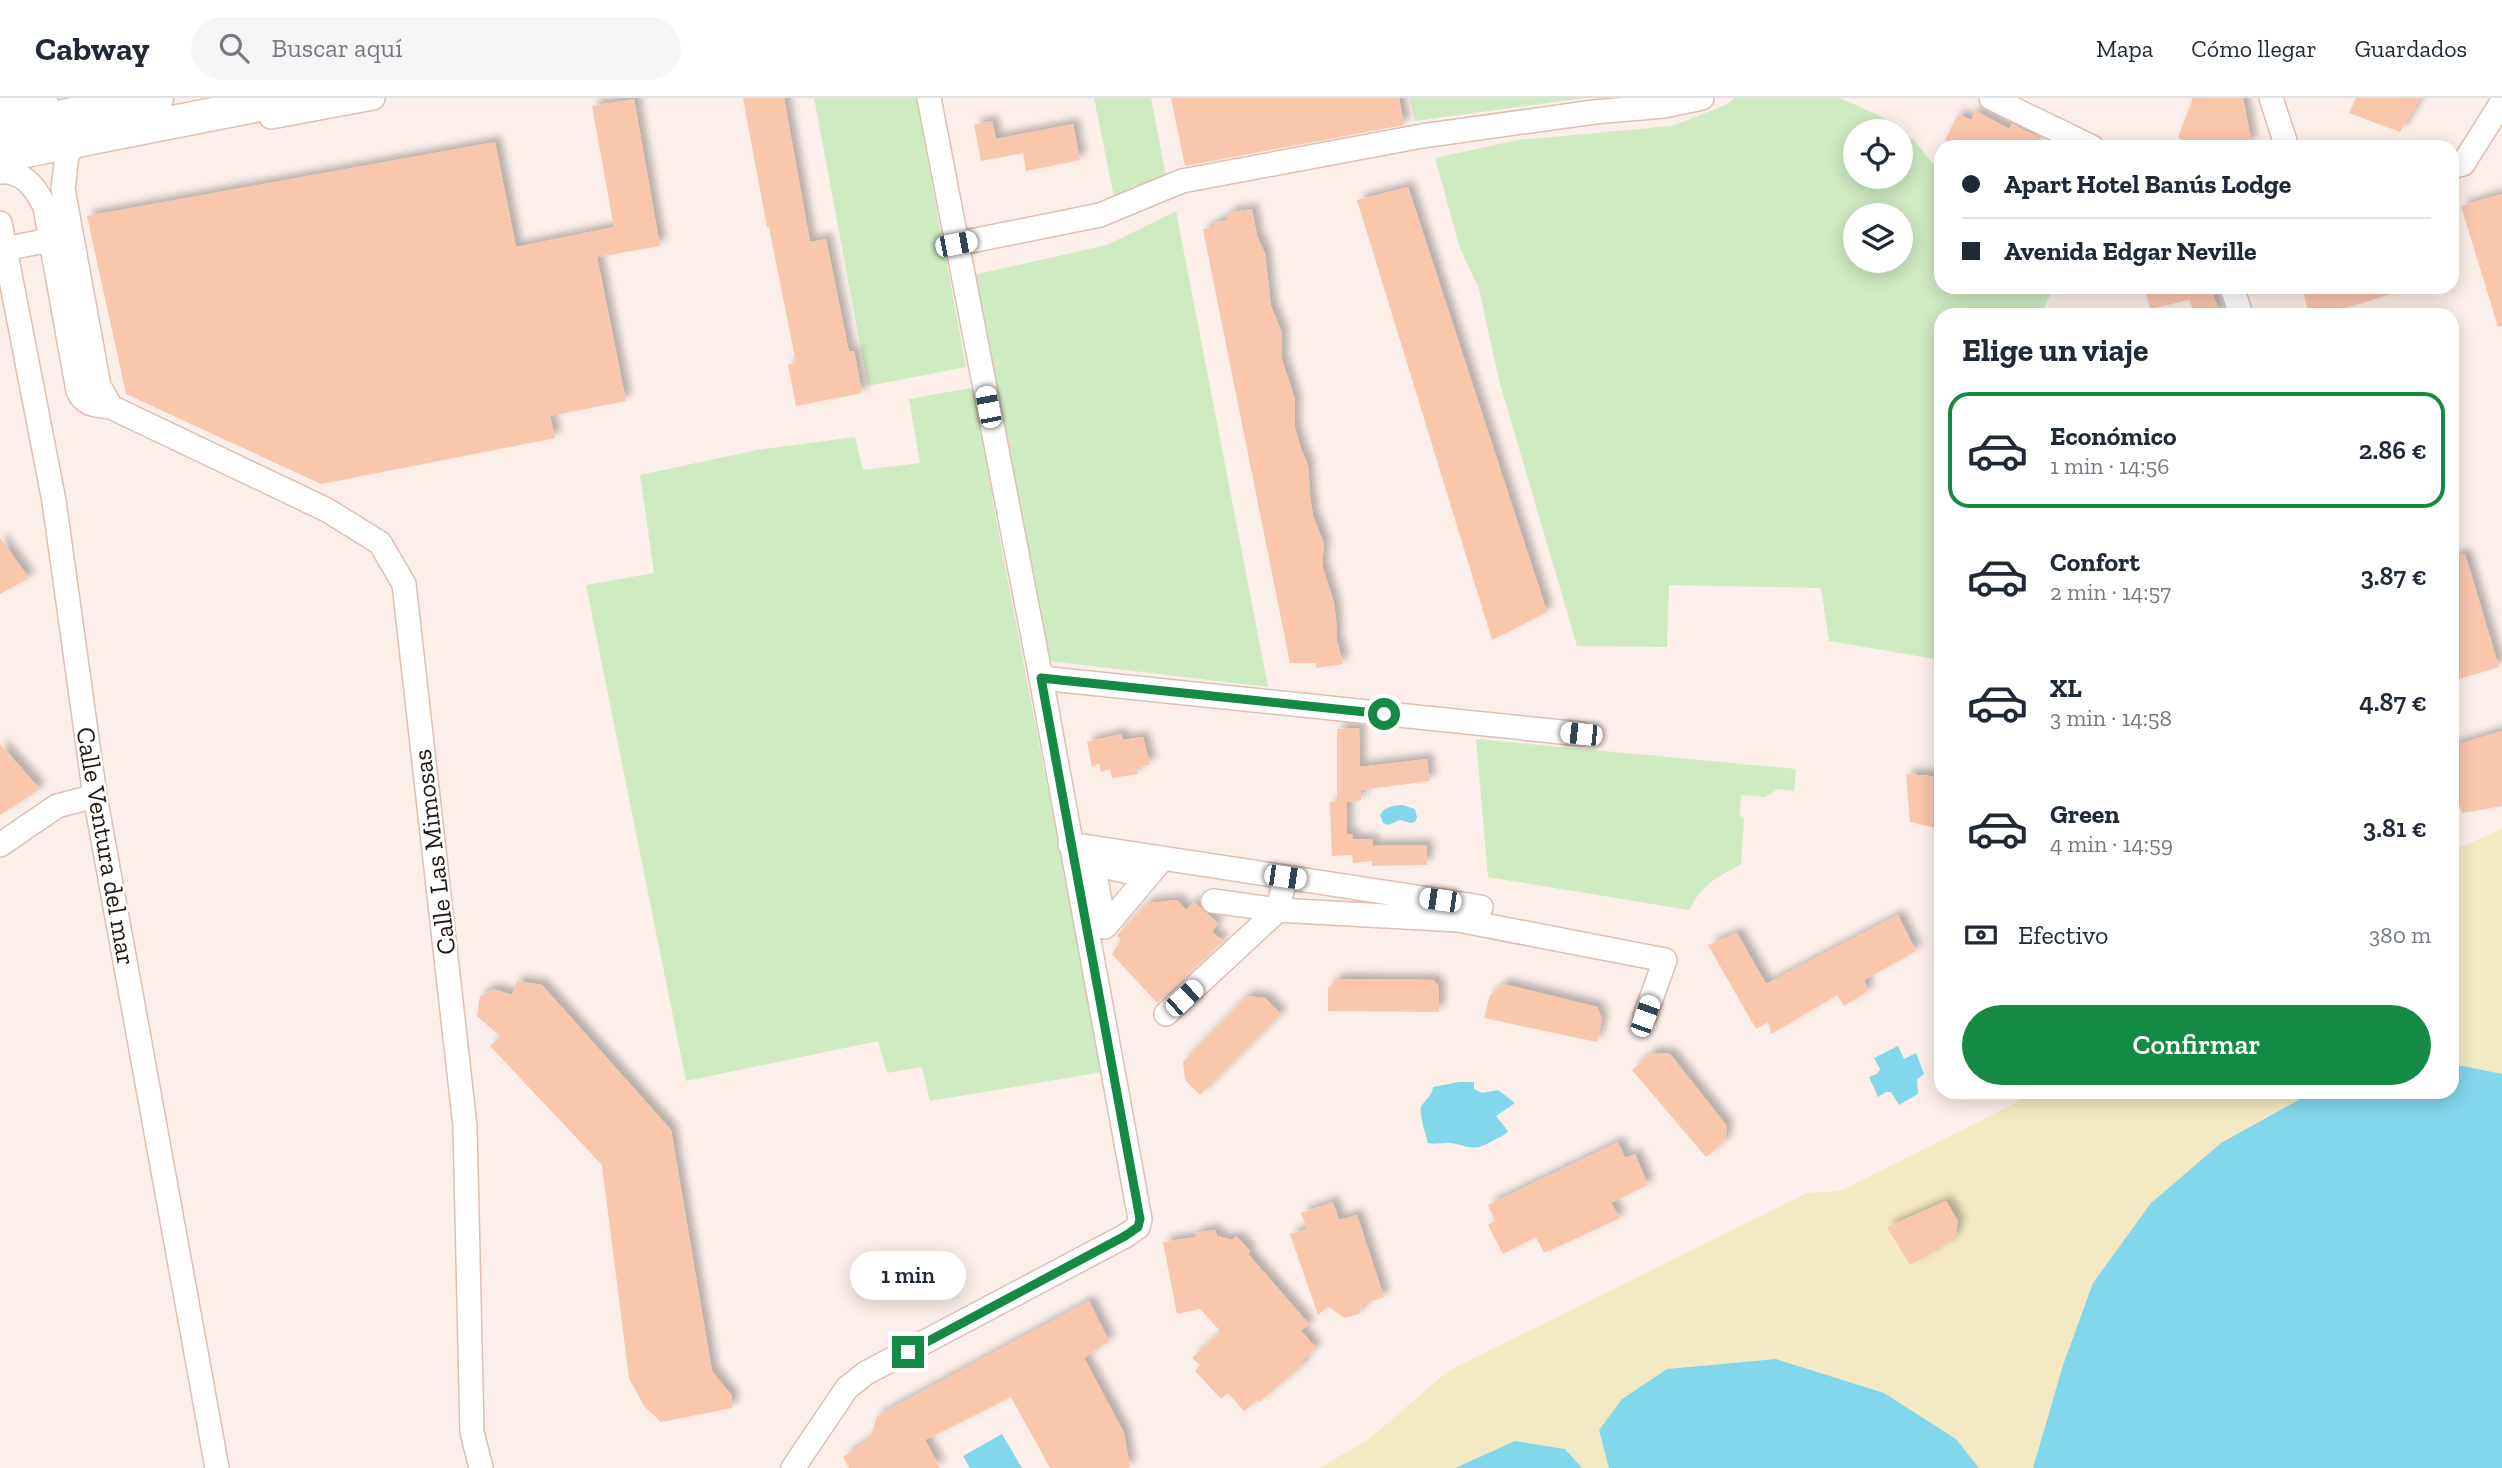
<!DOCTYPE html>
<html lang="es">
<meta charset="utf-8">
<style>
body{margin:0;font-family:"Zilla Slab",serif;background:#f6f6f7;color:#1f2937;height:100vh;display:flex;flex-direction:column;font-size:26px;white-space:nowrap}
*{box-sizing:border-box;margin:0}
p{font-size:23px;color:#747a83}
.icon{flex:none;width:38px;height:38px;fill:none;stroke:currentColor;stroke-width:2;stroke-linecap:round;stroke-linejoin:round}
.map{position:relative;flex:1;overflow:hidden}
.details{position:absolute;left:1934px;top:210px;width:525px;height:791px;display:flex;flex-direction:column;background:#fff;border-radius:21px;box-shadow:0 4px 18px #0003}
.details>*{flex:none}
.guide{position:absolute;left:1934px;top:42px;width:525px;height:154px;border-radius:21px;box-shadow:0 4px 18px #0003;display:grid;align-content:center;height:154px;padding:0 28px;background:#fff}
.fabs{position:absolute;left:1843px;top:21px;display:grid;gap:14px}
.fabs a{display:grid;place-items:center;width:70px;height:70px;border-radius:50%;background:#fff;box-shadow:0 4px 18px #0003;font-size:35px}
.end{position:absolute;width:32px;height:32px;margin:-16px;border:9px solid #148a44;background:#fff;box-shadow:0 0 0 4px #fff}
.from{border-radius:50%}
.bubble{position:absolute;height:49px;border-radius:24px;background:#fff;box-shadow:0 4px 18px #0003;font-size:23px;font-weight:600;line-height:49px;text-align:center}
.car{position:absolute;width:21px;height:42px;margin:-21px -10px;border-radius:9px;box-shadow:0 0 5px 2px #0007;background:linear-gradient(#fff 24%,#345 0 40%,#fff 0 76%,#345 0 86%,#fff 0)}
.guide b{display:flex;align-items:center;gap:24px;height:66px;font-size:26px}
.guide b+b{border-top:2px solid #e0e1e3}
.guide i{width:18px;height:18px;background:#1f2937}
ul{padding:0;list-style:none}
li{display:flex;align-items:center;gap:21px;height:116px;margin:0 14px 10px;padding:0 14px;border:4px solid transparent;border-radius:21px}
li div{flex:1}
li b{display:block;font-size:26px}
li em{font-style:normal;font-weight:600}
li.selected{border-color:#148a44}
li>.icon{width:63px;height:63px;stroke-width:1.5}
h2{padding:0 28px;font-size:32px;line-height:84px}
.pay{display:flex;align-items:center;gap:18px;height:77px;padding:0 28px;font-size:26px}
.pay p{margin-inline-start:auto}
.primary-button{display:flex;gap:14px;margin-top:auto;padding:14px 28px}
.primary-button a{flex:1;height:80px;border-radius:42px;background:#148a44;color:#fff;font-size:28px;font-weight:600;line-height:80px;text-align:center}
header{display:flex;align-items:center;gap:42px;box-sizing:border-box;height:98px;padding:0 35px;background:#fff;border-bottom:2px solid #e0e1e3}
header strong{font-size:33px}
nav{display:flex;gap:38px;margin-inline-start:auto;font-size:24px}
.search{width:490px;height:63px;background:#f6f6f7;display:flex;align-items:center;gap:18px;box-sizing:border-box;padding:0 24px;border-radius:38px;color:#747a83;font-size:26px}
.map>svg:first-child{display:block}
</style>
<header>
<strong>Cabway</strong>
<div class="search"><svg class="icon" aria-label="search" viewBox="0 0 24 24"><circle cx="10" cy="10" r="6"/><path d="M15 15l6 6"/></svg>Buscar aquí</div>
<nav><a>Mapa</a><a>Cómo llegar</a><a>Guardados</a></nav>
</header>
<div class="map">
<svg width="2502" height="1370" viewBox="0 0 2502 1370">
<defs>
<filter id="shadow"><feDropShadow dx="6" dy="-6" stdDeviation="3.5" flood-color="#0004"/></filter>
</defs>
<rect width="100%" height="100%" fill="#fcefe9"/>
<path fill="#cfebc2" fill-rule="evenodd" d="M 814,0 L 916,0 L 966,269 L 868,288 Z
M 1094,0 L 1151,0 L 1166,78 L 1114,99 Z
M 1410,0 L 1585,0 L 1415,23 Z
M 1734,0 L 1840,0 L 1880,18 L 1915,43 L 1941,76 L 1941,189 L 2054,189 L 2040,217 L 1941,217 L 1941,562 L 1829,543 L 1821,490 L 1669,487 L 1667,549 L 1577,548 L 1499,282 L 1479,191 L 1460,150 L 1435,60 L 1518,42 L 1672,28 L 1728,6 ZM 1855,33 L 1900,33 L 1900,79 L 1855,79 ZM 1900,117 L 1900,163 L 1855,163 L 1855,117 Z
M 1176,113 L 1268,589 L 1041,562 L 969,178 L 1107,147 Z
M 976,289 L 996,399 L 992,400 L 1102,974 L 930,1003 L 922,969 L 887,975 L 878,943 L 686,983 L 586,487 L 654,475 L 640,377 L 757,352 L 855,339 L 863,372 L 920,365 L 909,301 Z
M 1476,641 L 1796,671 L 1794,693 L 1778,691 L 1765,699 L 1741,697 L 1740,718 L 1744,721 L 1741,766 C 1714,782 1705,783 1689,812 L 1488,779 Z"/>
<path fill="#f3e9c3" d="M 2502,731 L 2502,976 L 2463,968 L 2452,968 L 2452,753 Z
M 2033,994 L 2313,994 L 2221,1045 L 2151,1105 L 2093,1185 L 2063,1267 L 2033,1370 L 1979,1370 L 1956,1341 L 1776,1261 L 1667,1271 L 1622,1301 L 1599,1332 L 1609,1370 L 1582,1370 L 1565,1351 L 1515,1343 L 1455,1370 L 1319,1370 L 1369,1341 L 1448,1273 L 1807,1095 L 1840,1093 L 2008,1009 Z"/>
<path fill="#83d7eb" d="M 1402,707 L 1415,711 L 1417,719 L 1415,724 L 1411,725 L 1400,722 L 1388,727 L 1383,725 L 1380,717 C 1385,708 1393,708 1402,707 Z
M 1898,948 L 1904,961 L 1916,955 L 1924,976 L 1917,981 L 1918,996 L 1899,1007 L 1891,994 L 1886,994 L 1878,999 L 1869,979 L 1877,976 L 1880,971 L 1874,960 Z
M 2452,968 L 2463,968 L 2502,976 L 2502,1370 L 2033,1370 L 2063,1267 L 2093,1185 L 2151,1105 L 2221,1045 L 2313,994 L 2452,994 Z
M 1459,984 L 1474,984 L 1474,991 L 1482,995 L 1498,992 L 1515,1005 L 1496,1018 L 1508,1033 C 1504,1038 1500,1039 1494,1042 C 1475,1054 1471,1049 1451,1045 C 1443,1044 1436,1047 1428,1045 C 1426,1038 1419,1016 1421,1009 C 1425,1001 1432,999 1433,989 Z
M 1776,1261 L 1884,1295 L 1956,1341 L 1979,1370 L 1609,1370 L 1599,1332 L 1622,1301 L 1667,1271 Z
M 1002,1336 L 1022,1370 L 970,1370 L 963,1358 Z
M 1515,1343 L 1565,1351 L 1582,1370 L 1455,1370 Z"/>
<path fill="#fac6ac" filter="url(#shadow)" d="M 743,0 L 784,0 L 810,144 L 826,141 L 849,254 L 854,253 L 862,295 L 796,308 L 788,266 L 796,265 L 769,129 L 767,129 Z
M 1171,0 L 1399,0 L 1404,27 L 1185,68 Z
M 2193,0 L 2243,0 L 2251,41 L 2246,49 L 2197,49 L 2178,40 Z
M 2356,0 L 2420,0 L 2400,34 L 2349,15 Z
M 634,1 L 660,148 L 597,159 L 626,303 L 550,318 L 555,340 L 321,386 L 126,296 L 87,118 L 495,44 L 516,149 L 614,129 L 592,8 Z
M 1974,12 L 2009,31 L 2012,26 L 2037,38 L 2033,49 L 1959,49 L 1945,42 L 1958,17 L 1972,22 Z
M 992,23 L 996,41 L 1073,26 L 1080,62 L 1026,73 L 1023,55 L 981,63 L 974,27 Z
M 1408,89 L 1547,514 L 1492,542 L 1357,102 Z
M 2502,96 L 2502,228 L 2498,229 L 2461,108 Z
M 1252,111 L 1257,138 L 1265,156 L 1271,208 L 1282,235 L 1282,262 L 1295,301 L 1295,330 L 1300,348 L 1308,368 L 1310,398 L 1313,418 L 1324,446 L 1322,467 L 1334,505 L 1337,531 L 1336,539 L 1343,566 L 1316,570 L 1316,565 L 1290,565 L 1203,131 L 1213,129 L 1213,125 L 1228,122 L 1227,115 Z
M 2144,189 L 2216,189 L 2217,196 L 2213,197 L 2221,217 L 2196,217 L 2189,202 L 2150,211 Z
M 2302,189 L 2401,189 L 2401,193 L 2323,217 L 2309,217 Z
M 0,440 L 29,480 L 0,496 Z
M 2465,456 L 2499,569 L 2452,583 L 2452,460 Z
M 1359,630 L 1360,669 L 1427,661 L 1430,683 L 1361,692 L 1361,702 L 1347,704 L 1347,736 L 1352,736 L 1353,741 L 1373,742 L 1373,748 L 1427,747 L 1427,767 L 1372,768 L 1372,763 L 1353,765 L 1352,757 L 1332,758 L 1330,704 L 1337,704 L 1337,631 Z
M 2502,633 L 2502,708 L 2462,715 L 2452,686 L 2452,648 Z
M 1121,636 L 1123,642 L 1143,639 L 1150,667 L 1136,669 L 1138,676 L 1112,680 L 1110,671 L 1101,674 L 1099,665 L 1092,669 L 1087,644 Z
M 0,646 L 40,691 L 0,717 Z
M 1906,676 L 1941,679 L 1941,731 L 1910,724 Z
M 1177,802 L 1186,812 L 1194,804 L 1218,825 L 1212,834 L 1223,843 L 1157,905 L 1112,856 L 1121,842 L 1117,837 L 1148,805 Z
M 1898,817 L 1916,853 L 1864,882 L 1868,893 L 1844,908 L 1837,897 L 1771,936 L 1768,924 L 1756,931 L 1708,847 L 1737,835 L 1766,886 Z
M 1337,881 L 1433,882 L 1439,888 L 1439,914 L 1328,913 L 1328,890 Z
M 517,883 L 542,887 L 671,1032 L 712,1273 L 732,1298 L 732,1310 L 661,1324 L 644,1308 L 629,1280 L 602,1067 L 490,948 L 500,938 L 477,918 L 480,898 L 493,891 L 512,897 Z
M 1504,886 L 1597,909 L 1602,921 L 1597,944 L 1484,920 L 1490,897 Z
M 1247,898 L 1265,900 L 1281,916 L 1200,997 L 1185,982 L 1183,964 Z
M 1652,955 L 1670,956 L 1727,1028 L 1725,1043 L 1706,1059 L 1632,972 Z
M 1618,1044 L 1625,1060 L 1635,1056 L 1648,1087 L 1611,1105 L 1620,1120 L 1544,1155 L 1536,1139 L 1503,1156 L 1488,1127 L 1495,1123 L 1488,1107 Z
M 1946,1103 L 1958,1123 L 1956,1136 L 1949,1145 L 1910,1167 L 1887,1129 Z
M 1333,1104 L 1339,1122 L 1357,1117 L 1384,1199 L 1363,1206 L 1359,1216 L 1344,1220 L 1328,1208 L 1318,1217 L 1290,1136 L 1307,1131 L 1301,1115 Z
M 1215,1132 L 1217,1138 L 1232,1142 L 1236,1138 L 1250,1153 L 1248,1156 L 1309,1226 L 1301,1233 L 1316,1250 L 1302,1263 L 1305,1265 L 1259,1304 L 1257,1302 L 1244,1313 L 1228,1295 L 1221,1301 L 1195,1273 L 1200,1267 L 1192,1260 L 1221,1234 L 1200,1211 L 1177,1216 L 1163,1144 L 1196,1139 L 1195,1135 Z
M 1089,1203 L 1109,1243 L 1084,1260 L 1124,1335 L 1130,1370 L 1050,1370 L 1011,1299 L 925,1342 L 940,1370 L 849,1370 L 843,1359 L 870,1341 L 877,1318 Z"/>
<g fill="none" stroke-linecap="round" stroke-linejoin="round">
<g stroke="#dfbfb0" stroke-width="26">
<path id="minor" d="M 1991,0 L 2092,49
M 2271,0 L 2287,49
M 0,5 L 12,11 L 47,7
M 271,19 L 373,0
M 77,43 L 67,57 L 63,91 L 99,288 L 111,309
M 2452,69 L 2463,66 L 2502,4
M 0,74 C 23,72 36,90 45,109 L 78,293 C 85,308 96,307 111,309 L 327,412 L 380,445 L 404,486 L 465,1028 L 472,1334 L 481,1370
M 0,125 L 54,403 L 95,698 L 217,1370
M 956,146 L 1100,117 L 1182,83 L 1422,38 L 1594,14 L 1664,8 L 1702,0
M 5,151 L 64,139
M 2232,189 L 2241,217
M 1041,580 L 1581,636
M 1070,746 L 1481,809
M 0,747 L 57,708 L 95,698
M 1148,778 L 1093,766 L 1105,829 L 1163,760
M 1285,779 L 1278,812 L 1458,822 L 1665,862 L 1645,918
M 1213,803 L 1278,812
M 1166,916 L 1278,812
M 793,1370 L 847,1290 L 866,1275 L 1125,1138 L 1138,1129 L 1140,1121 L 1041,580 L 929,0"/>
</g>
<g stroke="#dfbfb0" stroke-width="35">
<path id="highway" d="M 0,30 L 157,0
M 0,58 L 295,0"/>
</g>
<use href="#minor" stroke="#fff" stroke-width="23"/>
<use href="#highway" stroke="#fff" stroke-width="32"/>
</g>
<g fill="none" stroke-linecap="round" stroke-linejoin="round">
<path stroke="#148a44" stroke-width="9" d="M 908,1254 L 1125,1138 L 1138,1129 L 1140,1121 L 1041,580 L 1384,616"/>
</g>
<g text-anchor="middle" stroke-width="5" stroke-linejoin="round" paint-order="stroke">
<g font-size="26" fill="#231813" stroke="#fff">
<text transform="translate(106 748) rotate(80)" y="9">Calle Ventura del mar</text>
<text transform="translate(434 754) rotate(-97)" y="9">Calle Las Mimosas</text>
</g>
</g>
</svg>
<div class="fabs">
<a><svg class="icon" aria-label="locate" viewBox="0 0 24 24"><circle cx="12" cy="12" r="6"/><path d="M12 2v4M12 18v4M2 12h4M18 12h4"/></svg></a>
<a><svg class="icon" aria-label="layers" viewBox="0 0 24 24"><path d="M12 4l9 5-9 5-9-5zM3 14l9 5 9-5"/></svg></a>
</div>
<i class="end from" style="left:1384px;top:616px"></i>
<i class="end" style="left:908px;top:1254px"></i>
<div class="bubble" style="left:850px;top:1153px;width:116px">1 min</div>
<i class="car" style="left:956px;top:146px;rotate:79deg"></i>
<i class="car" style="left:988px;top:309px;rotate:349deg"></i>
<i class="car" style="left:1581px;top:636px;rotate:276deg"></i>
<i class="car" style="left:1285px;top:779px;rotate:98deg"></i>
<i class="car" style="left:1440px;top:802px;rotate:278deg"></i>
<i class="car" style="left:1184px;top:900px;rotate:47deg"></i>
<i class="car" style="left:1645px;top:918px;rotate:20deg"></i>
<div class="guide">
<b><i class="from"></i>Apart Hotel Banús Lodge</b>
<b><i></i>Avenida Edgar Neville</b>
</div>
<section class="details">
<h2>Elige un viaje</h2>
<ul>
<li class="selected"><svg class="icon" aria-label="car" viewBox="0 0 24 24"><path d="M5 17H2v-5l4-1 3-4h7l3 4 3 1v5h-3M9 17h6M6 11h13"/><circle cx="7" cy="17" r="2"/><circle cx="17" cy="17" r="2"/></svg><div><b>Económico</b><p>1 min · 14:56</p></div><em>2.86 €</em></li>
<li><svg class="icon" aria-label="car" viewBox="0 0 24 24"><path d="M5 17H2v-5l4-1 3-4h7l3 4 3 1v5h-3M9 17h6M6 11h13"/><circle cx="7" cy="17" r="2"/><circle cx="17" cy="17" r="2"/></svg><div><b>Confort</b><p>2 min · 14:57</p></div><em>3.87 €</em></li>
<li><svg class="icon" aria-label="car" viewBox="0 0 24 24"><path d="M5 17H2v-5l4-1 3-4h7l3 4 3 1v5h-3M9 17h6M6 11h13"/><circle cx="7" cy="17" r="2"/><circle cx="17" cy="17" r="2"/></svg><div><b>XL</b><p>3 min · 14:58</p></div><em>4.87 €</em></li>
<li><svg class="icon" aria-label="car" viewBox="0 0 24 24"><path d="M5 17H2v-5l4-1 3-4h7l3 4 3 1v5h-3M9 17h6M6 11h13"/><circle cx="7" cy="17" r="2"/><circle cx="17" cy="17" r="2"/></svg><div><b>Green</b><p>4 min · 14:59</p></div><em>3.81 €</em></li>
</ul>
<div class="pay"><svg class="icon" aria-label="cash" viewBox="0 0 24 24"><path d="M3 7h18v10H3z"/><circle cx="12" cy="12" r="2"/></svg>Efectivo<p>380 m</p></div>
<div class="primary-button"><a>Confirmar</a></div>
</section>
</div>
